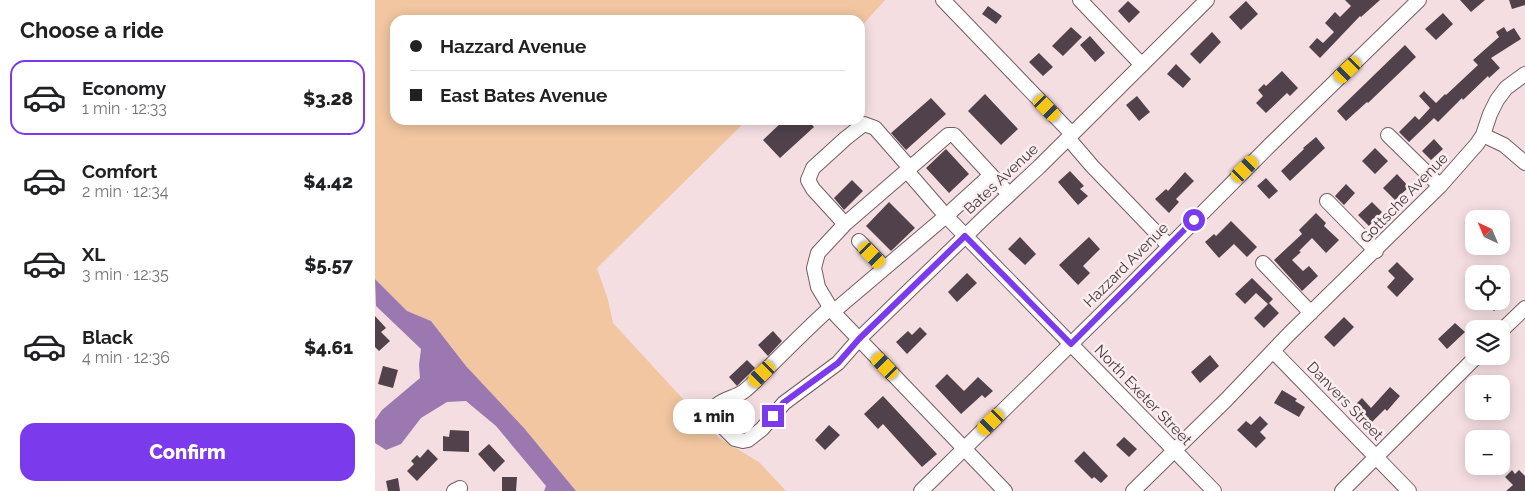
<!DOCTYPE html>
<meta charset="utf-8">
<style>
body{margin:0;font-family:Raleway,sans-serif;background:#f6f6f6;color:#202124;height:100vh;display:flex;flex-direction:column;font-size:19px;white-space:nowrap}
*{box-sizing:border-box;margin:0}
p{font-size:16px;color:#757577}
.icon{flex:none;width:28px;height:28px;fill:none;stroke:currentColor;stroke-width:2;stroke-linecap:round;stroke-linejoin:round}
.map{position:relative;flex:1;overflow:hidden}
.side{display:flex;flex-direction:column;background:#fff;width:375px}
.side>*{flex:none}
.banner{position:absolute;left:15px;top:15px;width:475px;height:110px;border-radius:15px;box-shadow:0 2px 12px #0003;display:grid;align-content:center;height:110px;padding:0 20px;background:#fff}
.needle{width:32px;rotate:316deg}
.controls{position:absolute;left:1090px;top:210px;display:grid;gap:10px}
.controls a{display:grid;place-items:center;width:45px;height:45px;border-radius:10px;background:#fff;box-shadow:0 2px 12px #0003;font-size:25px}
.end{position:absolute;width:22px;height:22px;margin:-11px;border:6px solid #7c3aed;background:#fff;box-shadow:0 0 0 2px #fff}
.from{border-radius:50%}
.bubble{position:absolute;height:35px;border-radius:15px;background:#fff;box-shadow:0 2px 12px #0003;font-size:16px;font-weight:800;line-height:35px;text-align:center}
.car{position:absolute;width:15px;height:30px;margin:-15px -8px;border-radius:6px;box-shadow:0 0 4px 1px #0007;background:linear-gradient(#f5c518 24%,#345 0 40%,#f5c518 0 76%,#345 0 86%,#f5c518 0)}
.banner b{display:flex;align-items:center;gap:18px;height:48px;font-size:19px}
.banner b+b{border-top:1px solid #e0e0e0}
.banner i{width:12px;height:12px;background:#202124}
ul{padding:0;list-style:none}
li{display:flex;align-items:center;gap:15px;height:75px;margin:0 10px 8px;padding:0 10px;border:2px solid transparent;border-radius:15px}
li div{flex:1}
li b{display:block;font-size:19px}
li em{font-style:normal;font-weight:800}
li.current{border-color:#7c3aed}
li>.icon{width:45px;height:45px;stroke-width:1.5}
h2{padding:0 20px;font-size:22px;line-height:60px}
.cta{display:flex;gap:10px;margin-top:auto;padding:10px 20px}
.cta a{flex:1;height:58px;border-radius:15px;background:#7c3aed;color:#fff;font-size:20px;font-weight:800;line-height:58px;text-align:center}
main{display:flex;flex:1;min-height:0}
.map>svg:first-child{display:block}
</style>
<main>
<section class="side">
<h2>Choose a ride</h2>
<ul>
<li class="current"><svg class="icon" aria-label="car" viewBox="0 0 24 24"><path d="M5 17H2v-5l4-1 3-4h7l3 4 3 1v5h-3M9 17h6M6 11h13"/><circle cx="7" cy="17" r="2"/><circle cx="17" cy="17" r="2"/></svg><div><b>Economy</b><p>1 min · 12:33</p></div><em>$3.28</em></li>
<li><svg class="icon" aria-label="car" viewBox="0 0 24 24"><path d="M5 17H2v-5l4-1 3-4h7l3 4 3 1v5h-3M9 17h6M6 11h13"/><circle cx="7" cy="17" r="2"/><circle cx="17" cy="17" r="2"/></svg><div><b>Comfort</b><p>2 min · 12:34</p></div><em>$4.42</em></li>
<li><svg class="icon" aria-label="car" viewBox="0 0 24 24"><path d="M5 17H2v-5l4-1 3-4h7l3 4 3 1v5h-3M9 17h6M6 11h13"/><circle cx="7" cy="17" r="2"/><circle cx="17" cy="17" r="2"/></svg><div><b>XL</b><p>3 min · 12:35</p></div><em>$5.57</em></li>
<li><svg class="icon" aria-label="car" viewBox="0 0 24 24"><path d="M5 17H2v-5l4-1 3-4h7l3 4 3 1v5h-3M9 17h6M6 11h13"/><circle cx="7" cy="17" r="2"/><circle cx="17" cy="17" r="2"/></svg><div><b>Black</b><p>4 min · 12:36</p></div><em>$4.61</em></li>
</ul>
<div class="cta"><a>Confirm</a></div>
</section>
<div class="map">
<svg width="1150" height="491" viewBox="0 0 1150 491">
<rect width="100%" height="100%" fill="#f5dee2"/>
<path fill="#f1c6a0" d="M 0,0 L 510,0 L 485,28 L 485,20 L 20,20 L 20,120 L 372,120 L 222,268 L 233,300 L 238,323 L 344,438 L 384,462 L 411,491 L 201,491 L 149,428 L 91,366 L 56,321 L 32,311 L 0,279 Z"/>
<path fill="#9b79b0" d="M 0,279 L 32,311 L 56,321 L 91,366 L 149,428 L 201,491 L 169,491 L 171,486 L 121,426 L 91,401 L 72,402 L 46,418 L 26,444 L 11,450 L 0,443 L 0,420 L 7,410 L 45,378 L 44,365 L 46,349 L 1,306 Z"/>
<path fill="#50414a" d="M 970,0 L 1005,0 L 986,17 L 985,16 L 945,58 L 934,47 L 942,38 L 948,43 L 959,32 L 950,23 L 960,12 L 965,17 L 976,6 Z
M 1085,0 L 1110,0 L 1096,12 Z
M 1134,0 L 1150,0 L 1150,5 L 1137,9 Z
M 753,1 L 765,12 L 754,23 L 743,11 Z
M 871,1 L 883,14 L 866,30 L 854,17 Z
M 613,6 L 627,16 L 621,24 L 607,14 Z
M 1068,13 L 1078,24 L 1061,40 L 1050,29 Z
M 696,27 L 707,37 L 688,56 L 677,46 Z
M 1129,27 L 1132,32 L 1139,28 L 1146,39 L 1116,58 L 1125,68 L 1114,78 L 1113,76 L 1088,100 L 1087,98 L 1063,122 L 1059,118 L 1034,142 L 1024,132 L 1040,116 L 1044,120 L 1055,108 L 1044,96 L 1049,91 L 1061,103 L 1070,94 L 1071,95 L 1103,65 L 1098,60 L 1124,37 L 1121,32 Z
M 837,32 L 846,42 L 825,64 L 815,54 Z
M 715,36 L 730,53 L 720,62 L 705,45 Z
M 1030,45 L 1041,57 L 993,103 L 992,102 L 971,121 L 962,111 Z
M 664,53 L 678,67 L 668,76 L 654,62 Z
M 801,64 L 816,79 L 808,88 L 792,74 Z
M 907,71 L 923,88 L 915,96 L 912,93 L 891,113 L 881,103 L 888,96 L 883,90 L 889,84 L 891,86 Z
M 610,94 L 643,129 L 626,145 L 593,111 Z
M 762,96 L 775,112 L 764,121 L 751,105 Z
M 556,98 L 571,114 L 531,150 L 516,133 Z
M 409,120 L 433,120 L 439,127 L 405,158 L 388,140 Z
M 941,137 L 950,148 L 915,181 L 906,171 L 929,149 L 928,148 Z
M 1059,139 L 1068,149 L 1056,160 L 1047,151 Z
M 1000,148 L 1013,161 L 1000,174 L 987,161 Z
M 571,149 L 594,174 L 574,193 L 551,168 Z
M 695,171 L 709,186 L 705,189 L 713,196 L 703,205 L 683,182 Z
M 810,172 L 819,181 L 801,199 L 804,202 L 794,213 L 780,199 L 791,189 L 793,191 Z
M 1022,174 L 1034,187 L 1020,200 L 1008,188 Z
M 891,178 L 903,191 L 894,199 L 882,186 Z
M 477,180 L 488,191 L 469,210 L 459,198 Z
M 971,184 L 980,193 L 969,205 L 960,196 Z
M 514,202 L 540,228 L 516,251 L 491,226 Z
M 997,202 L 1007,212 L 994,226 L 983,215 Z
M 941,213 L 951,223 L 949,226 L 964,240 L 951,253 L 937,238 L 924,251 L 926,252 L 917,260 L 928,271 L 934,266 L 943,276 L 927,291 L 899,260 L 927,234 L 924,230 Z
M 856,221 L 882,247 L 872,257 L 859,244 L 844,258 L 830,242 L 839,234 L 841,236 Z
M 645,237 L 661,254 L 650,265 L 633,249 Z
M 714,237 L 725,249 L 708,266 L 715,273 L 703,285 L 684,265 Z
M 1022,262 L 1039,279 L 1022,297 L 1012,287 L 1020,278 L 1013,271 Z
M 592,273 L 602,283 L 582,302 L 573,292 Z
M 877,278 L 898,299 L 894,303 L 904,313 L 889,328 L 879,318 L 893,304 L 881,293 L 870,304 L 860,294 Z
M 1110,301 L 1131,301 L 1119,311 Z
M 0,316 L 11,328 L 6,332 L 15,341 L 4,351 L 0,347 Z
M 969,317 L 979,327 L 959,347 L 949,337 Z
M 1080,323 L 1090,332 L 1072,349 L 1063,339 Z
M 545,327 L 552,334 L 532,354 L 521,342 L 533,331 L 537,335 Z
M 398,331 L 407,341 L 393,356 L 383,345 Z
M 835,355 L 844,366 L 825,383 L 816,372 Z
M 372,360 L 380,368 L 362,386 L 354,377 Z
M 8,366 L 23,370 L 18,388 L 3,384 Z
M 572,374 L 589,391 L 603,377 L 618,391 L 610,398 L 607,395 L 586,414 L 560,386 Z
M 1015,387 L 1025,396 L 1012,411 L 1010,409 L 990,429 L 973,412 L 987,398 L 996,408 Z
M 907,390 L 922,399 L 920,401 L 930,407 L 924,417 L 899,403 Z
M 508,396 L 562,454 L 547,467 L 508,424 L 503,429 L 489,414 Z
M 885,416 L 893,424 L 885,432 L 891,438 L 881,448 L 862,430 L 871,421 L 876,425 Z
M 454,425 L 465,435 L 450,450 L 440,440 Z
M 75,430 L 94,431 L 94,452 L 68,451 L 68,436 L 74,437 Z
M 749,437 L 762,449 L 754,457 L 741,445 Z
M 114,444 L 130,461 L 119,472 L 103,454 Z
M 53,449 L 63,459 L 42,481 L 32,471 L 39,464 L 36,461 L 42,455 L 45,458 Z
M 709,451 L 733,476 L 726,483 L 719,477 L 717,479 L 699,461 Z
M 1137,470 L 1140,474 L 1144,470 L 1150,476 L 1150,491 L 1131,491 L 1138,485 L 1130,477 Z
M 127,477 L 142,477 L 141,491 L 127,491 Z
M 23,478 L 25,491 L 13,491 L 11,481 Z"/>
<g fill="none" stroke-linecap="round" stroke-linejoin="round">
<g stroke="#725e62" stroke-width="16">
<path id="minor" d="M 568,0 L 697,134
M 705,0 L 767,65
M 1013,135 L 1065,186
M 1108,135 L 1129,145 L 1150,163
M 693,138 L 717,166 L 794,246
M 532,171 L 571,216 L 616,175 L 634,194
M 952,201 L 1001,251
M 470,224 L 438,189 L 433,180 L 438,168 L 471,138 L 489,124 L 500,128 L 535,168
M 484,241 L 510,268
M 888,263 L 936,313
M 455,308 C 435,326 416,345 396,365 C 387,373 378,385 368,392 C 358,399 336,400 338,417 L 360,439 L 368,441 L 373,440 L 387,429 L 409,403 L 463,363 L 484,339 L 609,218 L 664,167 L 832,0
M 458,312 L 443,287 L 439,268 L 443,253 L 470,224 L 573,135 L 579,135 L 616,175
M 1126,331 L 1150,308
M 898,351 L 1034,491
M 79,491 L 85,488
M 546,491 L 751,290 L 896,144 L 1044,0
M 630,491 L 458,312 L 571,216 L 839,491
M 758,491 L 851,400 L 914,334 L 1065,186 L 1102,144 L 1108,135 L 1115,114 L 1122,100 L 1131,88 L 1150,74
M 967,491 L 1102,356"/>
</g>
<use href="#minor" stroke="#fff" stroke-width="14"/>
</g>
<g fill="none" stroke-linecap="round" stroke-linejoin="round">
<path stroke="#7c3aed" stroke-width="6" d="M 398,416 L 408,403 L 463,363 L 484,339 L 590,236 L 696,344 L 819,220"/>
</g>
<g text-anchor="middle" stroke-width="5" stroke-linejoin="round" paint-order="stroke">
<g font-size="15" fill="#41383a" stroke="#fceef0">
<text transform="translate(626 179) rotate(-43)" y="5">Bates Avenue</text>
<text transform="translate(1029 198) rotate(-46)" y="5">Gottsche Avenue</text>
<text transform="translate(751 265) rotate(-45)" y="5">Hazzard Avenue</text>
<text transform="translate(768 395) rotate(46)" y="5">North Exeter Street</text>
<text transform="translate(970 401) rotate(46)" y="5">Danvers Street</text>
</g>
</g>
</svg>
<div class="controls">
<a><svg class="needle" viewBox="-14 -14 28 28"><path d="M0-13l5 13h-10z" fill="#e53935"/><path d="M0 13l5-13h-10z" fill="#757577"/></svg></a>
<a><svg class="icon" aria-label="locate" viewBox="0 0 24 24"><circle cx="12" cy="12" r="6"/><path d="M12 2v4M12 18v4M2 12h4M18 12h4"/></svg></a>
<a><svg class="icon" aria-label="layers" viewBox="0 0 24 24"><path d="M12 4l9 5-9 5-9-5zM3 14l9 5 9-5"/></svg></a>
<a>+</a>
<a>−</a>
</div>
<i class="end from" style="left:819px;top:220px"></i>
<i class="end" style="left:398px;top:416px"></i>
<div class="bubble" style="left:298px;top:399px;width:82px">1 min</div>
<i class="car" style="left:973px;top:70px;rotate:226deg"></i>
<i class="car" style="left:672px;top:108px;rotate:136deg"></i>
<i class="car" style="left:870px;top:169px;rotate:45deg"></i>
<i class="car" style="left:497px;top:255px;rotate:136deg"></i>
<i class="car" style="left:510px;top:366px;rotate:316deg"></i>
<i class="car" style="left:387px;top:374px;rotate:226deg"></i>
<i class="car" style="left:616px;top:422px;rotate:226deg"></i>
<div class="banner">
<b><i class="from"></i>Hazzard Avenue</b>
<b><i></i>East Bates Avenue</b>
</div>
</div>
</main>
